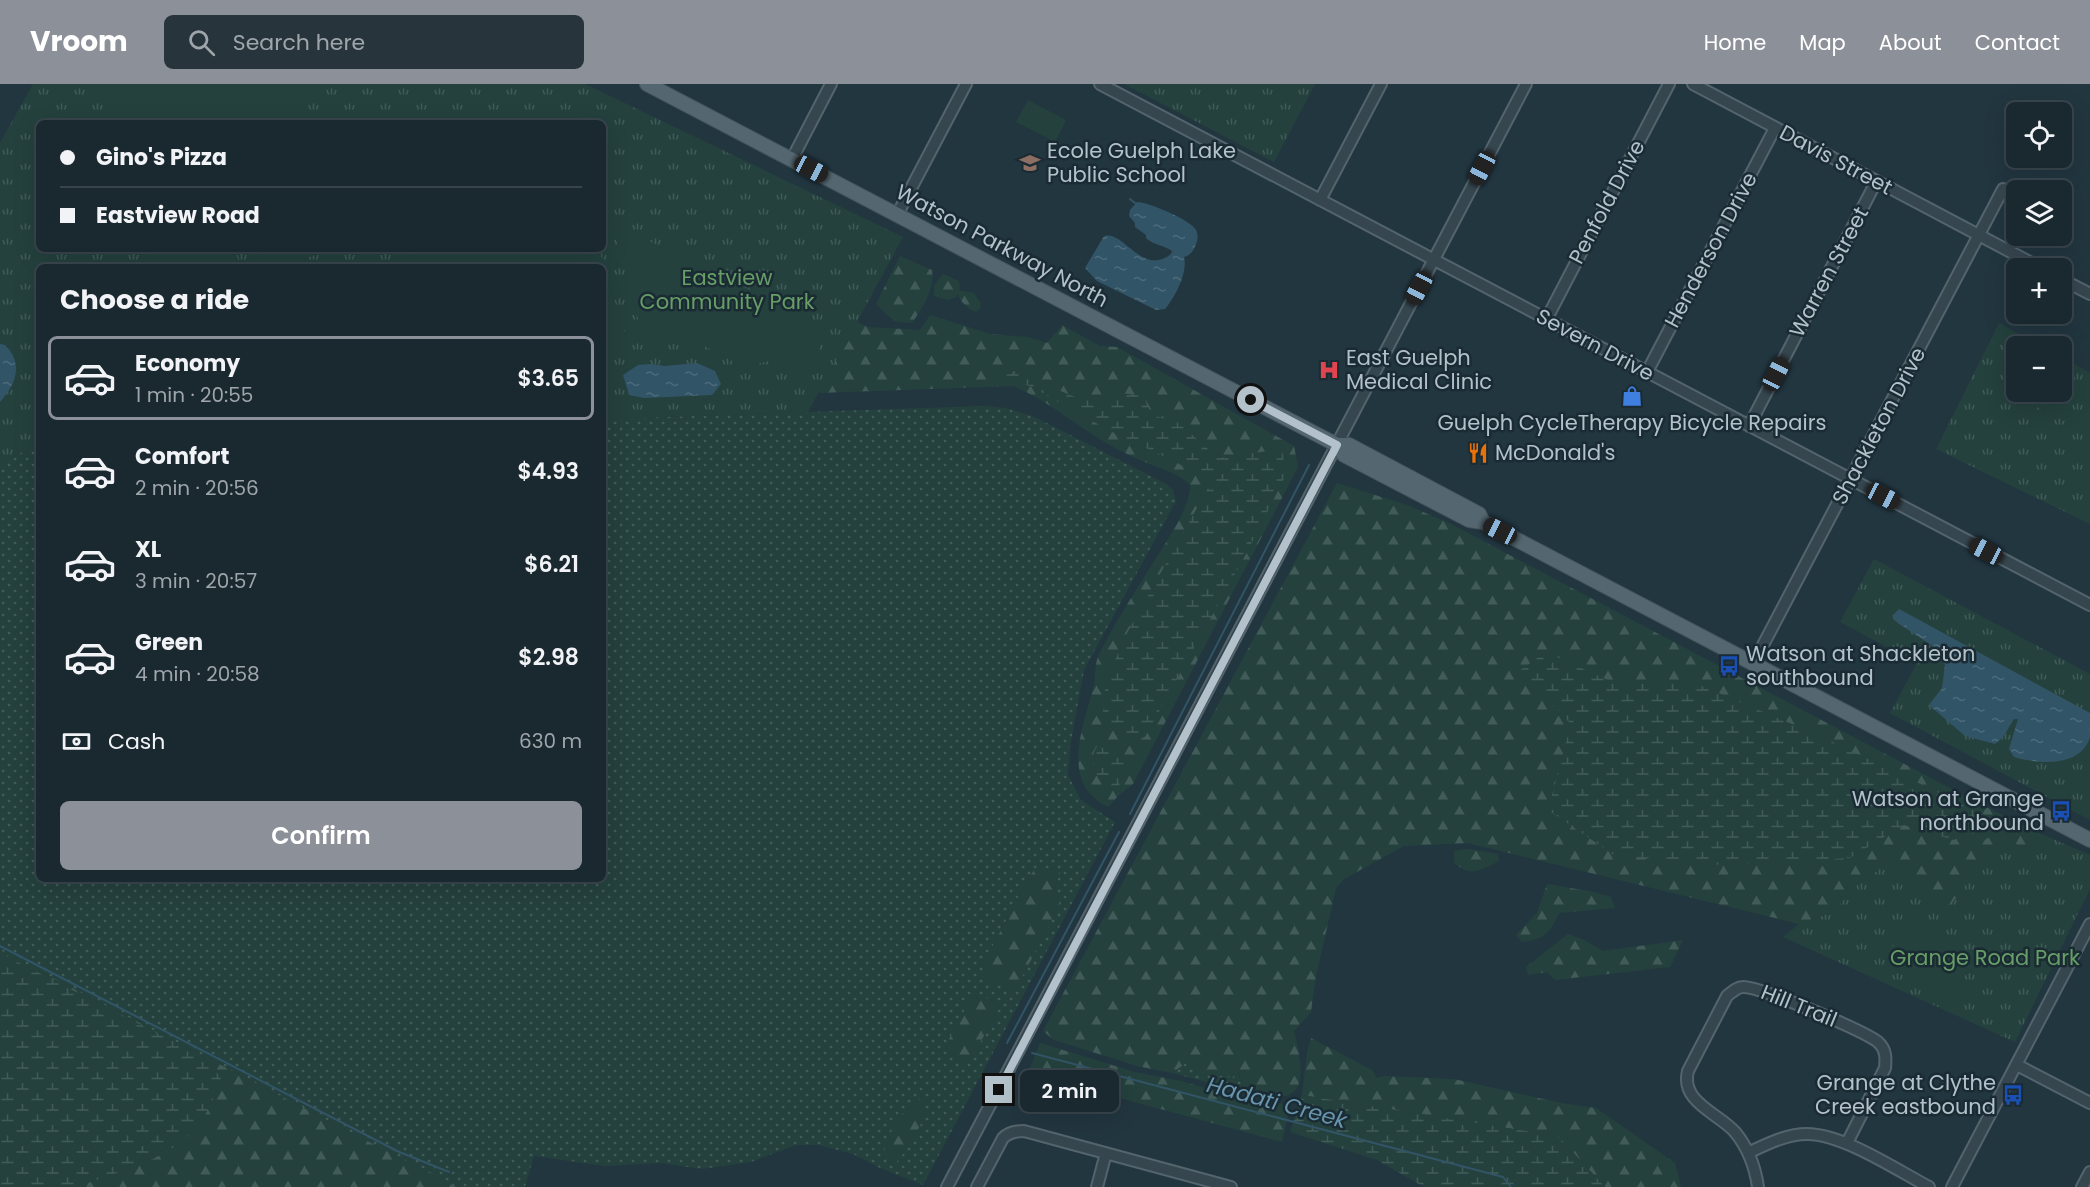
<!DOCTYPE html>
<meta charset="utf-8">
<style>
body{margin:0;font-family:Poppins,sans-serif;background:#27343c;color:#f1f3f6;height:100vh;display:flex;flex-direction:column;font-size:22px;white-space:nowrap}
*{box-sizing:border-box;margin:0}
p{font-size:20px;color:#9fa6ab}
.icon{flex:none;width:33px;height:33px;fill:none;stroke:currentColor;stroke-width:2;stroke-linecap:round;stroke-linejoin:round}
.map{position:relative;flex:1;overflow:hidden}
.sheet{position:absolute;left:36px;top:180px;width:570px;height:618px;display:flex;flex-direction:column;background:#1a2830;border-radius:9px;box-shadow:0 6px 24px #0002,0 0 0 2px #38444c}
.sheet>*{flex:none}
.top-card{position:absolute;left:36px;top:36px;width:570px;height:132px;border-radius:9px;box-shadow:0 6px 24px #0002,0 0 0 2px #38444c;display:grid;align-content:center;height:132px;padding:0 24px;background:#1a2830}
.buttons{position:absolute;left:2006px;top:18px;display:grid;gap:12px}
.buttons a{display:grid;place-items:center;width:66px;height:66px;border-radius:9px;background:#1a2830;box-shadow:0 6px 24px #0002,0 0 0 2px #38444c;font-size:30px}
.end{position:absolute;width:27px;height:27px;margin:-14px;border:8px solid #b2c1ca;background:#111;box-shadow:0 0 0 3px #111}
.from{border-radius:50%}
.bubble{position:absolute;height:42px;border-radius:9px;background:#1a2830;box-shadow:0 6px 24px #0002,0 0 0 2px #38444c;font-size:20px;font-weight:600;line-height:42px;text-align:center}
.car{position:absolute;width:18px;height:36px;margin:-18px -9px;border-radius:8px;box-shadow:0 0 4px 2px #0007;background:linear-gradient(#222 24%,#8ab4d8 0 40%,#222 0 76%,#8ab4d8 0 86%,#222 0)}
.top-card b{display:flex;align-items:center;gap:21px;height:57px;font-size:22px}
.top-card b+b{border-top:2px solid #38444c}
.top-card i{width:15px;height:15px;background:#f1f3f6}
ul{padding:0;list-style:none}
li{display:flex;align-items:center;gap:18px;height:84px;margin:0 12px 9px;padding:0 12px;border:3px solid transparent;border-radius:9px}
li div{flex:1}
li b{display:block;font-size:22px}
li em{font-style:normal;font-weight:600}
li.on{border-color:#8c9099}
li>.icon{width:54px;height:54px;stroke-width:1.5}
h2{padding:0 24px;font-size:27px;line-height:72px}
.pay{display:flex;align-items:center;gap:15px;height:66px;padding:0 24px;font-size:22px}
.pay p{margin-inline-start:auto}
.cta{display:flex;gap:12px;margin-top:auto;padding:12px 24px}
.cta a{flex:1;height:69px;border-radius:9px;background:#8c9099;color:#fff;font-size:24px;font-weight:600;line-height:69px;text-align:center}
header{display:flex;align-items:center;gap:36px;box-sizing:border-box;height:84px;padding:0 30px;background:#8c9099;color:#fff}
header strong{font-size:28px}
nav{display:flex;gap:33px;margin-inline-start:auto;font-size:21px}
.search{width:420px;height:54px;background:#27343c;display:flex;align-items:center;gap:15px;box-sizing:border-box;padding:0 21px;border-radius:9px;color:#9fa6ab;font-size:22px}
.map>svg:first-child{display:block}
</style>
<header>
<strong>Vroom</strong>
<div class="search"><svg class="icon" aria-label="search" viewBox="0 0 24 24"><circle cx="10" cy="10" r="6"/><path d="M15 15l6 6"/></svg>Search here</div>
<nav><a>Home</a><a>Map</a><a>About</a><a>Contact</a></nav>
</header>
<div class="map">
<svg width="2090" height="1103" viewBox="0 0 2090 1103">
<defs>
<pattern id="grass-dots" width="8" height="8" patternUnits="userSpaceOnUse" patternTransform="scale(1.5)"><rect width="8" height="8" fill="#24413d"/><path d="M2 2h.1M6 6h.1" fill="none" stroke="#415b58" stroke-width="1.8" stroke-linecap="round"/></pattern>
<pattern id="forest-firs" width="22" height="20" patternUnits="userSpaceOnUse" patternTransform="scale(1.5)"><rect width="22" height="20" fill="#24413d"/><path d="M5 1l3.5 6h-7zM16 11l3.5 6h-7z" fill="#415b58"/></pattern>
<pattern id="wetland-marsh" width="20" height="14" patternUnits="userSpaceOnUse" patternTransform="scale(1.5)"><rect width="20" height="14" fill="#24413d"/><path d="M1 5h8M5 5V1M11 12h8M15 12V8" fill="none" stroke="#415b58"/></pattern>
<pattern id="park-tufts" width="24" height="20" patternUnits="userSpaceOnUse" patternTransform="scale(1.5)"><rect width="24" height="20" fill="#24413d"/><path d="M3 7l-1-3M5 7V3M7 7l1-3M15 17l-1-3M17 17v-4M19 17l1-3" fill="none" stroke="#415b58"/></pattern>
<pattern id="water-ripples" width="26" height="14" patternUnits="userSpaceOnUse" patternTransform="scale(1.5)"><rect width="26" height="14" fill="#325467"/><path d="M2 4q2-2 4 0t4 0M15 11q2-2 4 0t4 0" fill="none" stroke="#4d6b7b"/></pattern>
</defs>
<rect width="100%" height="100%" fill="#223640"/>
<path fill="url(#grass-dots)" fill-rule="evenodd" d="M 984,322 L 1006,324 L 1035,333 L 1168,401 L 1173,407 L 1176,417 L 1084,586 L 1070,663 L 1068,691 L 1081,716 L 1115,738 L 923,1101 L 880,1084 L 853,1070 L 819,1061 L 796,1061 L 751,1078 L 702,1085 L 660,1079 L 605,1082 L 534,1072 L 525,1103 L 456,1103 L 0,867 L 0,378 L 39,361 L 39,795 L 603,795 L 603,335 ZM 1034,786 L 1059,788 L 1054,807 L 988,871 L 1025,800 Z
M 1188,977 L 1236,982 L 1244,1008 L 1172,989 Z"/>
<path fill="url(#forest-firs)" d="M 900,172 L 932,186 C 935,205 923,223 912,239 L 894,237 L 876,220 Z
M 943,190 L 959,197 L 960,207 L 974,209 L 981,220 L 980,225 L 975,228 C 968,224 960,218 958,210 L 956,213 L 948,216 L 934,212 L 934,202 Z
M 930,231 L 990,250 L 1028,253 L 1047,259 L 1062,241 L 1100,262 L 1117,263 L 1294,362 L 1298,383 L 1133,700 L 1118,712 L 1108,723 C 1060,699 1082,645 1093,605 C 1096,595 1094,582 1098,573 C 1111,544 1134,510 1151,482 C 1163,463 1191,423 1190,401 C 1180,390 1164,386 1150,380 C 1130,372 1110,362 1092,350 C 1066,333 1042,314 1013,302 L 818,309 L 855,237 L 868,243 L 920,246 Z
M 1337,399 L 1407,421 L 1451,440 L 1980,720 L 2039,749 L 2029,765 L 2000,755 L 1950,823 L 1857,801 L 1833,828 L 1799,840 L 1468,759 L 1404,762 L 1344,795 L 1336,804 L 1316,892 L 1311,928 L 1294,947 C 1307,999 1306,1025 1244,1008 L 1237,983 L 1233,994 L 1197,987 L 1194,979 L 1189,977 L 1172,989 L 1137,982 L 1054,956 L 1043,947 Z
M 1468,765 L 1498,770 L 1499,777 C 1480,786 1472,794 1454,779 L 1454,767 Z
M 1043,783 L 1060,788 L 1054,807 L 1061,819 L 1021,895 L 1012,905 L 994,900 L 985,891 L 985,879 L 988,871 L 1025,800 L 1034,786 Z
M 1547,800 L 1594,808 L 1611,813 L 1615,824 L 1559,829 C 1549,850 1545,855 1522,858 L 1516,851 L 1537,829 Z
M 1568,850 L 1584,856 L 1603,867 L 1683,856 L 1670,883 L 1555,896 L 1547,888 L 1528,891 L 1526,883 Z
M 0,866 L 47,891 L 456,1103 L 0,1103 Z
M 972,912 L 992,915 L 999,925 L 975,968 L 962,982 L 950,964 L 949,955 Z
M 1311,954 L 1372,986 L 1377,994 L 1384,992 L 1454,995 L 1561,1019 L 1596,1024 L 1675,1079 L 1681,1103 L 1605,1103 L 1558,1052 L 1302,1011 L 1307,968 Z
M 1040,959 L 1135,988 L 1181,997 L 1257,1019 C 1268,1021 1282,1017 1290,1023 L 1282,1058 L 1028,989 Z
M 922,1014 L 925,1033 L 907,1065 L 895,1080 L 887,1076 L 884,1062 C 893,1045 903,1021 922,1014 Z"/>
<path fill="url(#wetland-marsh)" d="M 1017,289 L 1080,315 L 1105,316 L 1121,309 L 1143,312 L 1152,331 L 1179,339 L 1218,374 L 1282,365 L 1286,391 L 1246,470 L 1145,653 L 1135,656 L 1102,638 L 1106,596 L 1127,549 L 1211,399 L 1174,377 L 1110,347 L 1030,302 L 998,292 Z
M 1546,568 L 1612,598 L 1697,600 L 1818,651 L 2000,738 L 2004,746 L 1984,756 L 1970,748 L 1954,756 L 1904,741 L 1850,774 L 1711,781 L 1614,771 L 1548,726 L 1571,640 L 1519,587 Z
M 1098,661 L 1129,681 L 1121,699 L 1113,707 C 1098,698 1085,677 1098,661 Z
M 0,869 L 198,970 L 221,993 C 205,1052 169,1072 114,1090 C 101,1094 88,1100 74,1103 C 56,1103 20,1103 0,1103 Z
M 1302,1011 L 1558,1052 L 1605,1103 L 1424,1103 L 1377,1076 L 1290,1048 Z"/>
<path fill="url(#park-tufts)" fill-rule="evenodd" d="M 33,0 L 585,0 L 903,153 L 808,328 L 603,335 L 603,183 L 39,183 L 39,361 L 0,378 L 0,59 ZM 39,39 L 603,39 L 603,165 L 39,165 Z
M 1124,0 L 1315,0 L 1274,78 Z
M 1999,239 L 2041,262 L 2016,262 L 2016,308 L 2061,308 L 2061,273 L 2090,289 L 2090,440 L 1936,365 Z
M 1874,475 L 2090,590 L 2090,736 L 1890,629 L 1917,579 L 1840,538 Z
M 2039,749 L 2090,771 L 2090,805 L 2015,958 L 1783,853 L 1799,840 L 1833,828 L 1857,801 L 1890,778 L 1950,822 L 2000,754 L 2029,765 Z"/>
<path fill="#24413d" d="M 99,0 L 301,0 L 313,39 L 110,39 Z
M 1028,16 L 1066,36 L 1055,58 L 1016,38 Z
M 612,139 L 825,243 L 811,290 L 782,274 L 743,283 L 707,263 L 644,257 Z
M 170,165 L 235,165 L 240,183 L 142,183 L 140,174 Z
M 256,165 L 318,165 L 319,170 L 274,183 L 261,183 Z
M 438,165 L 599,165 L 627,257 L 603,264 L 603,183 L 383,183 L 382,181 Z
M 2061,302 L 2078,310 L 2064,337 L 2029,319 L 2035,308 L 2061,308 Z
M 1905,838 L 1974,873 L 1954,914 L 1885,879 Z"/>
<path fill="url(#water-ripples)" d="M 1137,118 C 1148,118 1191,136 1196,146 C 1198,149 1198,156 1196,160 C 1194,166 1191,171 1184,173 C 1188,189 1175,213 1165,225 L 1156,226 L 1097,197 L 1085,184 L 1104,152 C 1124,146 1142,193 1171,170 L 1172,167 C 1164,161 1153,161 1146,154 L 1146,151 L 1135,143 L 1135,139 L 1129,132 L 1130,126 Z
M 0,260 L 5,261 C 24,280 16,300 0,318 Z
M 697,279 L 715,287 L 721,300 L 712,311 L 644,314 L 629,311 L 623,291 L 638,281 L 651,280 L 665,282 Z
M 1899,525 L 2090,629 C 2090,636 2090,647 2090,653 C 2081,684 2037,680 2014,673 L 2009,665 L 2018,635 L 2014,635 L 2003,653 L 1995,660 L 1965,652 L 1929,621 L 1942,604 L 1945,581 L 1931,561 L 1895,537 L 1893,531 Z"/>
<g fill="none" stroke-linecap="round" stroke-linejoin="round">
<path stroke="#325467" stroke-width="2" d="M 1130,115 L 1135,119
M 1130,730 L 1309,381
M 0,862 L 397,1067 L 449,1088
M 1007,959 L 1119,748
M 1032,969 L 1503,1093 L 1511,1103"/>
<g stroke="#54646d" stroke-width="14">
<path id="minor" d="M 1100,0 L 2090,521
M 1693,0 L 2041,184
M 792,75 L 831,0
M 1320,116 L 1381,0
M 897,131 L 966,0
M 2061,195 L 2090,210
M 1546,236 L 1669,0
M 1647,288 L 1775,44
M 1749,342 L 1876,98
M 1753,580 L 2003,105
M 2017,981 L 2090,1019
M 1750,1068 C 1767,1060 1787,1050 1807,1050 C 1843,1050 1897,1086 1929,1103
M 947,1103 L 1526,0
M 977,1103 L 1003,1054 C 1009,1048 1016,1047 1024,1047 L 1231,1103
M 1097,1103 L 1106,1069
M 1758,1103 C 1755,1082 1749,1065 1735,1048 C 1718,1029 1680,1018 1688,987 L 1727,912 C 1732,908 1737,903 1743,903 C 1759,902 1864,947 1878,958 C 1886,965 1886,974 1885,984 L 1847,1059
M 1952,1103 L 2090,840
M 2082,1103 L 2090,1088"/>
</g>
<g stroke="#42525b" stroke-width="16">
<path id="major" d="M 647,0 L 1337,361 L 1344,371 L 1469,436 L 1483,438 L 2090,756
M 1337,361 L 1349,361 L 1479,430 L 1483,438"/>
</g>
<use href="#minor" stroke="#36464f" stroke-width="10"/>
<use href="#major" stroke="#546670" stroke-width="14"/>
</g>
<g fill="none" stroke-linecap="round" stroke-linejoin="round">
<path stroke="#b2c1ca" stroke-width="8" d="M 999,1006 L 1337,361 L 1251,316"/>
</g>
<defs>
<g id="school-bare" transform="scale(1.62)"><path d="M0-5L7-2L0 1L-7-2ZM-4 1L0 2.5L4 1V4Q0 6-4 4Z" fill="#8d6e63" stroke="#1b2b34" stroke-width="2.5" paint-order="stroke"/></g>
<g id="hospital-bare" transform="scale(1.62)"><path d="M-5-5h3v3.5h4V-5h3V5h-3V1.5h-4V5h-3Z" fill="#e0444e" stroke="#1b2b34" stroke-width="2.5" paint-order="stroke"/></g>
<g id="shop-bare" transform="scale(1.62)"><path d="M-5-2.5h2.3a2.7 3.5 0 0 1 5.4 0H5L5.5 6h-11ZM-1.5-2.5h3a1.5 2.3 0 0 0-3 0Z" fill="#3f7fe0" stroke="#1b2b34" stroke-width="2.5" paint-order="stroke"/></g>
<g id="restaurant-bare" transform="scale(1.62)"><path d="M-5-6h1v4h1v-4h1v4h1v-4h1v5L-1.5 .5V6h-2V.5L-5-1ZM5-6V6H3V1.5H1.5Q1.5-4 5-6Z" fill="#e8710a" stroke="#1b2b34" stroke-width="2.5" paint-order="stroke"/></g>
<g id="bus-bare" transform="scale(1.62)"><path d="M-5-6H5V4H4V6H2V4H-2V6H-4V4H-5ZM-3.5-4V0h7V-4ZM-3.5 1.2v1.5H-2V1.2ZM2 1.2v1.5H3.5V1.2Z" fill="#1a4fb4" stroke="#1b2b34" stroke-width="2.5" paint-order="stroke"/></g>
</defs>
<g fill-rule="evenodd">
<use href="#school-bare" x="1030" y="79"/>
<use href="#hospital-bare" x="1329" y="286"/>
<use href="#shop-bare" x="1632" y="312"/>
<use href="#restaurant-bare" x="1478" y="369"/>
<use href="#bus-bare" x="1729" y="582"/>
<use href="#bus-bare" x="2061" y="727"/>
<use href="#bus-bare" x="2013" y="1011"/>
</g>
<g text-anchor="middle" stroke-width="5" stroke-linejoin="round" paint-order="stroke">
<g font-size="21" fill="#b2c1ca" stroke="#1b2b34" text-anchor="start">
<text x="1047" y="74">Ecole Guelph Lake<tspan x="1047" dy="24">Public School</tspan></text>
<text x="1346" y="281">East Guelph<tspan x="1346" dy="24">Medical Clinic</tspan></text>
<text x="1632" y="346" text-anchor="middle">Guelph CycleTherapy Bicycle Repairs</text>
<text x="1495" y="376">McDonald's</text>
<text x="1746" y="577">Watson at Shackleton<tspan x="1746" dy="24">southbound</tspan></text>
<text x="2044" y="722" text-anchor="end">Watson at Grange<tspan x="2044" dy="24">northbound</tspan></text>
<text x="1996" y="1006" text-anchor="end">Grange at Clythe<tspan x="1996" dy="24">Creek eastbound</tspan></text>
</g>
<g font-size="21" fill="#b2c1ca" stroke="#1b2b34">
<text transform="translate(1836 76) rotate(28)" y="7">Davis Street</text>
<text transform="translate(1607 118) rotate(-62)" y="7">Penfold Drive</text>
<text transform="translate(1002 162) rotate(28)" y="7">Watson Parkway North</text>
<text transform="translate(1711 166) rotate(-62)" y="7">Henderson Drive</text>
<text transform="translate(1829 188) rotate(-62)" y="7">Warren Street</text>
<text transform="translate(1595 261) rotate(28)" y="7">Severn Drive</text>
<text transform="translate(1879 342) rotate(-62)" y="7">Shackleton Drive</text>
<text transform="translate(1799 922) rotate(22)" y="7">Hill Trail</text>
</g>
<g font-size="21" fill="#679e67" stroke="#1b2b34">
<text x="727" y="201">Eastview<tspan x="727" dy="24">Community Park</tspan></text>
<text x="1985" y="881">Grange Road Park</text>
</g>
<g font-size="22" font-style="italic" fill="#6895ad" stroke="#1b2b34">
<text transform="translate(1277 1018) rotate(15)" y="8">Hadati Creek</text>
</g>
</g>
</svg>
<div class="buttons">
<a><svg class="icon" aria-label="locate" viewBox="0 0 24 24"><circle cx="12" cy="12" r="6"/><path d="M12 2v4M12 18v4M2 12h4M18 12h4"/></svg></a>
<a><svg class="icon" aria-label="layers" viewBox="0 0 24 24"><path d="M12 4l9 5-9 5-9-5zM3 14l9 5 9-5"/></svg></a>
<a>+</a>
<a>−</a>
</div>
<i class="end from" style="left:1251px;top:316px"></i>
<i class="end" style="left:999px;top:1006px"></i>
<div class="bubble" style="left:1020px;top:986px;width:99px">2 min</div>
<i class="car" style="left:1482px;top:84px;rotate:208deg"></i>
<i class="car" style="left:811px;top:85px;rotate:118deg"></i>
<i class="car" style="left:1419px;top:204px;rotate:208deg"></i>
<i class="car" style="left:1776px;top:290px;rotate:27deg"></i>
<i class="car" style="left:1883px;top:412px;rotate:118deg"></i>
<i class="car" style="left:1500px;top:447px;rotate:297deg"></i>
<i class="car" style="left:1986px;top:467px;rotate:298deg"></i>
<div class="top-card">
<b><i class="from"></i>Gino's Pizza</b>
<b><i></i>Eastview Road</b>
</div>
<section class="sheet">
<h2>Choose a ride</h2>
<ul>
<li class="on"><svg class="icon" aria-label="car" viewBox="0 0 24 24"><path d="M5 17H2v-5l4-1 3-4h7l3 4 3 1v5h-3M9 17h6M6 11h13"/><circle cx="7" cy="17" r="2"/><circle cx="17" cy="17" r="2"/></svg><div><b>Economy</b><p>1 min · 20:55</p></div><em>$3.65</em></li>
<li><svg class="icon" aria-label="car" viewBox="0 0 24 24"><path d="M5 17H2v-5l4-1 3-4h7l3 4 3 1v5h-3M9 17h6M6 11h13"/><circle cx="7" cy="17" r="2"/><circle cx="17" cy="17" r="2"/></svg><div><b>Comfort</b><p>2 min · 20:56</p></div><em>$4.93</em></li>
<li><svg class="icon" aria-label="car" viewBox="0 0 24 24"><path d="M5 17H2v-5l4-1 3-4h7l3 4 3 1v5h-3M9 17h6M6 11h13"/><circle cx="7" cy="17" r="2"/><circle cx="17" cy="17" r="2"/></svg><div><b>XL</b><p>3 min · 20:57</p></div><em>$6.21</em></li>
<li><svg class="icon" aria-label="car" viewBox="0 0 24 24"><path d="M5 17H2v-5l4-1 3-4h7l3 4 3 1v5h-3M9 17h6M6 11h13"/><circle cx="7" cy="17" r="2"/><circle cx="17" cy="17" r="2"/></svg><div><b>Green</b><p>4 min · 20:58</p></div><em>$2.98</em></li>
</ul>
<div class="pay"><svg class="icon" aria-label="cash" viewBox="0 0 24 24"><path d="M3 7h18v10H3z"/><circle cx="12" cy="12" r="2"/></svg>Cash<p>630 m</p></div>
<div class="cta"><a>Confirm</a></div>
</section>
</div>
